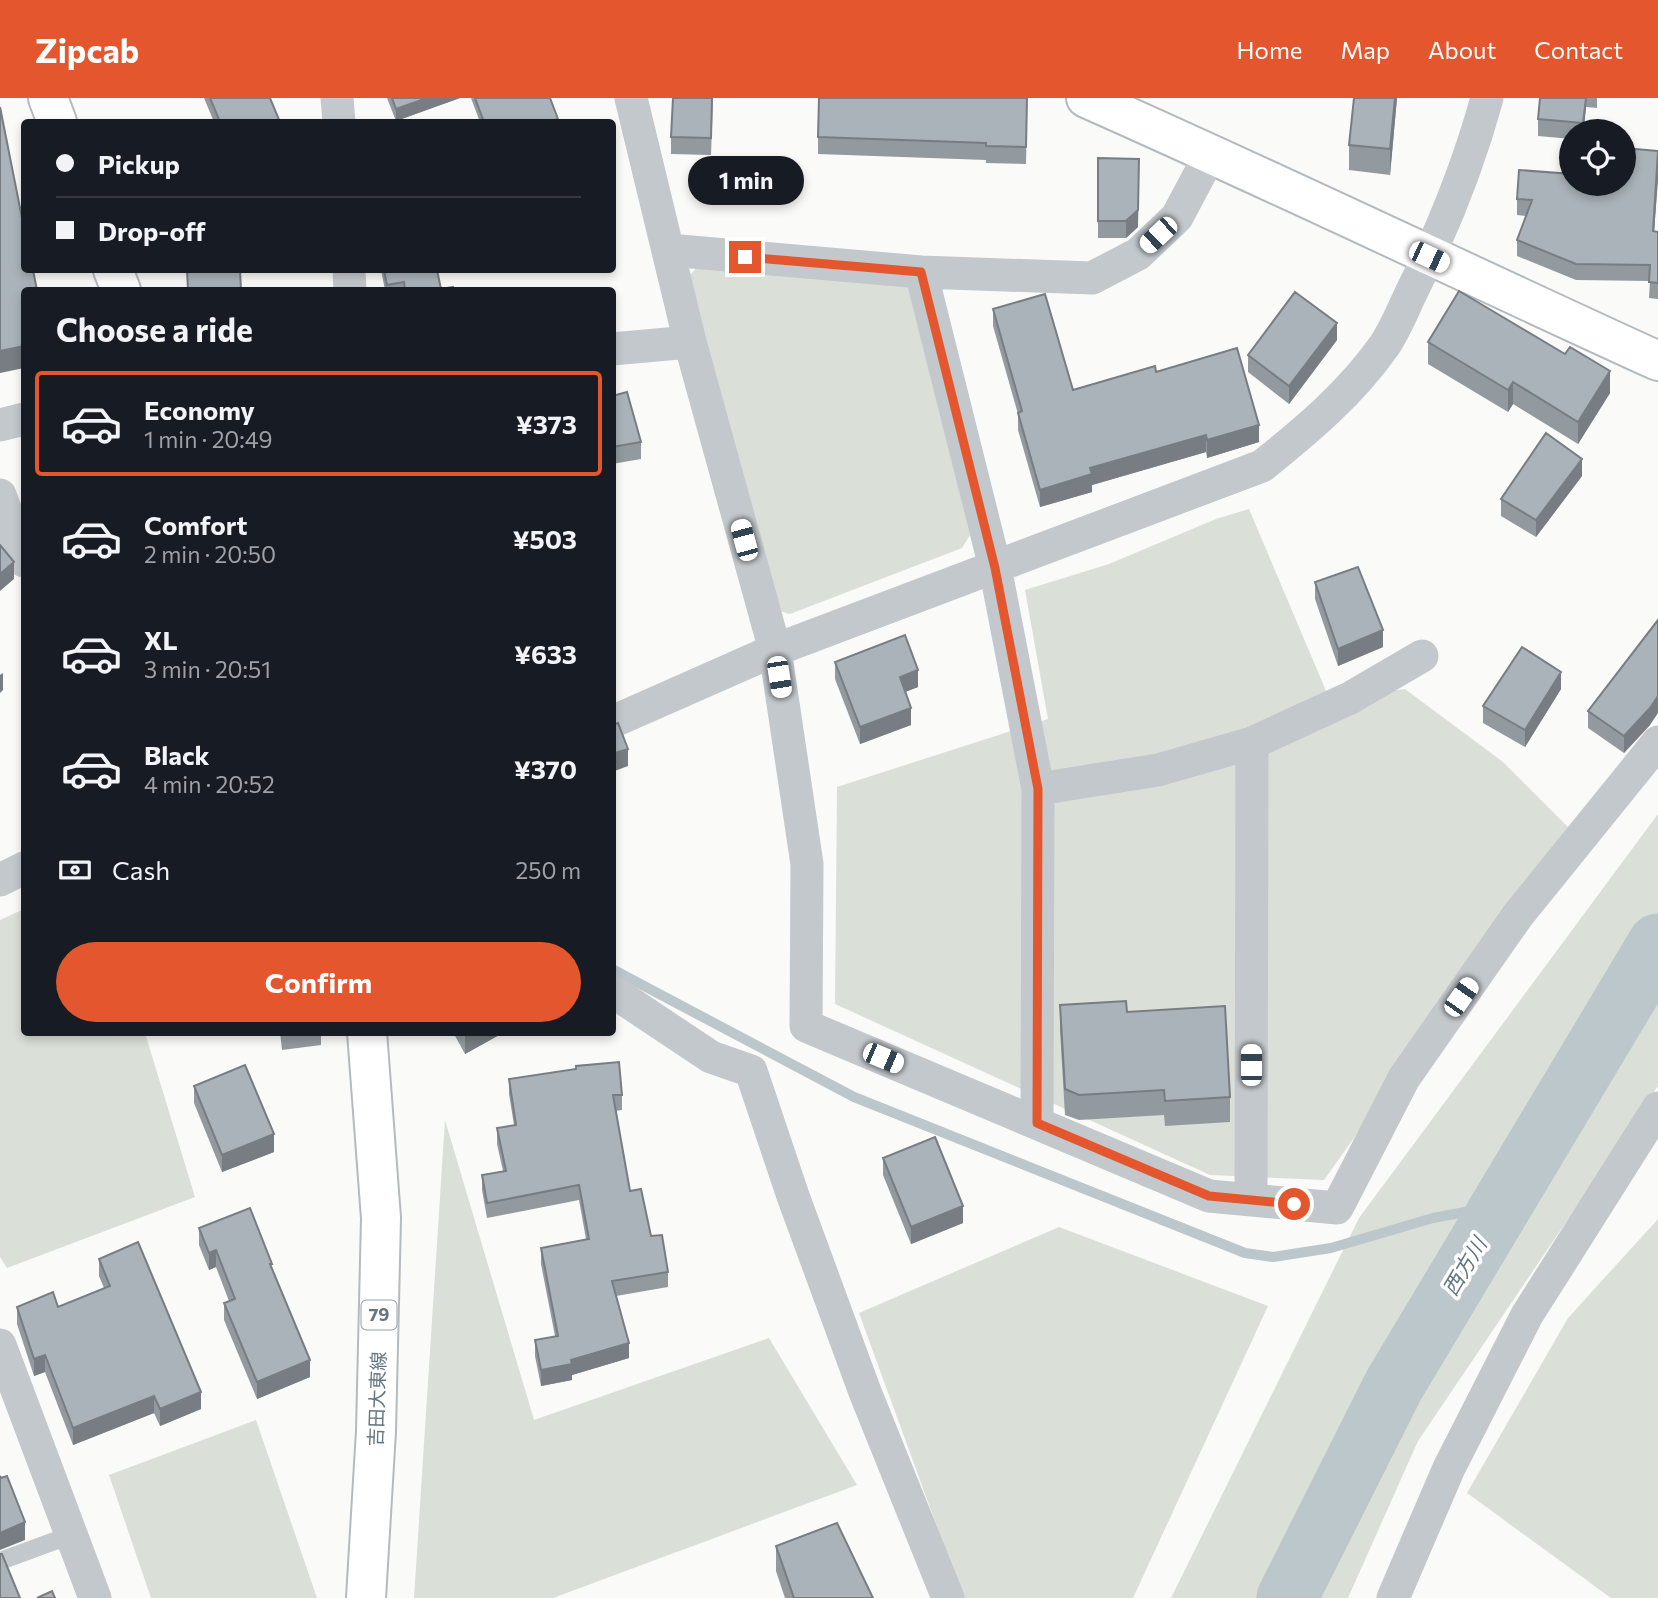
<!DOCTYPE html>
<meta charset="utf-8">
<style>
body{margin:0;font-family:Commissioner,"Noto Sans JP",sans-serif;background:#20242c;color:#f1f3f6;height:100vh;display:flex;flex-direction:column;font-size:26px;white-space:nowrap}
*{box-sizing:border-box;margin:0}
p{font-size:23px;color:#9ea1a6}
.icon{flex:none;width:38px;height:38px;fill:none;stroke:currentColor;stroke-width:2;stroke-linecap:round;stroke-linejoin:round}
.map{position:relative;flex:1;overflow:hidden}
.details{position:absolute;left:21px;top:189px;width:595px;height:749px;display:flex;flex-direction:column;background:#171b24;border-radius:7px;box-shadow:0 4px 10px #0003}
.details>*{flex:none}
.top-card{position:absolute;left:21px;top:21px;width:595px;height:154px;border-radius:7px;box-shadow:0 4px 10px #0003;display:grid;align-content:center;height:154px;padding:0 35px;background:#171b24}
.buttons{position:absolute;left:1559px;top:21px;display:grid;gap:14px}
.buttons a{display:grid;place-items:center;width:77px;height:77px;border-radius:50%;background:#171b24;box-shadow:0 4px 10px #0003;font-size:35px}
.end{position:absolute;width:32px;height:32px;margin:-16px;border:9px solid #e4572e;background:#fff;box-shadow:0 0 0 4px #fff}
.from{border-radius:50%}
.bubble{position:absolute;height:49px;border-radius:24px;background:#171b24;box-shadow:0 4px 10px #0003;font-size:23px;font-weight:700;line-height:49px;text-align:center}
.car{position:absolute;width:21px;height:42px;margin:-21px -10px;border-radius:9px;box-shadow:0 0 5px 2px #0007;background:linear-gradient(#fff 24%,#345 0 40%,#fff 0 76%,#345 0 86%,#fff 0)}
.top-card b{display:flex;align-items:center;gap:24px;height:66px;font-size:26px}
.top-card b+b{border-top:2px solid #363941}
.top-card i{width:18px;height:18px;background:#f1f3f6}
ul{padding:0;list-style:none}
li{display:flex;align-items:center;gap:21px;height:105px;margin:0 14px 10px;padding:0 21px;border:4px solid transparent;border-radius:7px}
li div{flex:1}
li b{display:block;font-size:26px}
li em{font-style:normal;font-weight:700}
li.selected{border-color:#e4572e}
li>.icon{width:63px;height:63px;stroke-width:1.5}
h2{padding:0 35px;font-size:32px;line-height:84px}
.pay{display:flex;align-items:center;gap:18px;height:77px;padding:0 35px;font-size:26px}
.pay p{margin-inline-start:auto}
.action{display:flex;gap:14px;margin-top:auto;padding:14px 35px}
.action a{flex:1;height:80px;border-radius:42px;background:#e4572e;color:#fff;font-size:28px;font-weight:700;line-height:80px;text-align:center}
header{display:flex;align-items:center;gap:42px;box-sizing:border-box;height:98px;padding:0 35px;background:#e4572e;color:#fff}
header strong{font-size:33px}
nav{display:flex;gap:38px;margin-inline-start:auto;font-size:24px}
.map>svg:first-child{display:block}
</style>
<header>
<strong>Zipcab</strong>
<nav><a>Home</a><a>Map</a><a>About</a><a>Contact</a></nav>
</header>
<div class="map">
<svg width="1658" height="1500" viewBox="0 0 1658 1500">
<rect width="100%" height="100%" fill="#fafaf8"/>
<path fill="#dadfd7" d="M 700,166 L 898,182 L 910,191 L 970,437 L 962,450 L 790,516 L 772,511 L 689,178 Z
M 1249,411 L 1329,600 L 1405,591 L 1503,664 L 1572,733 L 1324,1082 L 1210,1077 L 835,906 L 837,689 L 1048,621 L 1025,492 L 1109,466 L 1216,421 Z
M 1658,716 L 1658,988 L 1418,1343 L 1348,1500 L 1171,1500 L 1359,1120 Z
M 24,811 L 24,934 L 145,935 L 195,1099 L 7,1170 L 0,1159 L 0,822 Z
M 445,1022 L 534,1322 L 769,1240 L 857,1387 L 553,1500 L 414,1500 Z
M 1658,1121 L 1658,1500 L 1611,1500 L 1467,1395 L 1568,1220 Z
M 1059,1129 L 1268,1208 L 1133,1500 L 963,1500 L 859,1215 Z
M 256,1322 L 317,1500 L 151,1500 L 109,1377 Z"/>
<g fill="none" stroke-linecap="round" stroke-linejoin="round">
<path stroke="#bbc7cb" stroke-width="10" d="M 612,871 L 854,999 L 1245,1155 L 1273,1159 L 1331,1150 L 1433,1120 L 1502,1107"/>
<path stroke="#bbc7cb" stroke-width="61" d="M 1287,1500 L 1394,1287 L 1658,846"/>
<g stroke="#b3babf" stroke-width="42">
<path id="secondary" d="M 1086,0 C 1278,85 1467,176 1658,263"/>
</g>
<g stroke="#b5babe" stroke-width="42">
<path id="primary" d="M 48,0 L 57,24
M 113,172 L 121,192
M 366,1500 L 376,1333 L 381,1120 L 367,934"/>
</g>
<path stroke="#c3c8cc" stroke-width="18" d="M 0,1463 L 71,1437"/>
<path stroke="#c3c8cc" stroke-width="33" d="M 337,0 L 339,24
M 631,0 L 690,244 L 775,552 L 807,766 L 806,928 L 1209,1098 L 1337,1110 L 1404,980 L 1518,817 L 1658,644
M 669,152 L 921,174 L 1092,180 L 1138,156 L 1177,119 L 1211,55
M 349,172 L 350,192
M 921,174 L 995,469 L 1038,691 L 1037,1025
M 612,251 L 690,244
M 0,327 L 24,321
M 0,397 L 24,463
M 612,624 L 775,552 L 1262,368 C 1307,332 1351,295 1384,248 C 1395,232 1403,212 1411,195 C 1443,131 1468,69 1487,0
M 1038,691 L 1158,672 L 1252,645 L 1350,600 L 1422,558
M 0,782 L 24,770
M 612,893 L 711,959 L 751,973 L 793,1098 L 865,1294 L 948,1500
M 1251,1102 L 1252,645
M 0,1247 L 95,1500
M 1393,1500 L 1449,1370 L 1527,1217 L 1658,1010"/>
<use href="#secondary" stroke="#fff" stroke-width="38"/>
<use href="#primary" stroke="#fff" stroke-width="38"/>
</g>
<path fill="#929a9f" d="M 204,0 L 270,0 L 280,24 L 214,24 Z
M 387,0 L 460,0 L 396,23 Z
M 471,0 L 550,0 L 558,24 L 480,24 Z
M 713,0 L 711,57 L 671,56 L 671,39 Z
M 1397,0 L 1390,77 L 1349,72 L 1349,47 Z
M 1540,0 L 1597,0 L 1597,10 L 1586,9 L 1584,33 L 1572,33 L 1572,41 L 1538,38 L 1538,21 Z
M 1027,15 L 1026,66 L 986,65 L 986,62 L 818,56 L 818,39 Z
M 1658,53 L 1658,80 L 1654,133 L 1658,134 L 1658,201 L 1649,200 L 1650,183 L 1576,182 L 1517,158 L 1517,142 L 1526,118 L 1517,117 L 1517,101 L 1624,86 Z
M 1098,60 L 1138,129 L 1126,140 L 1098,140 Z
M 381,172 L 437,172 L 441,191 L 453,192 L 385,192 Z
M 993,211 L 1073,292 L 1156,274 L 1259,344 L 1207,360 L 1206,354 L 1092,387 L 1092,394 L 1040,409 L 1018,332 L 1018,316 L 993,228 Z
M 1337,242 L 1289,306 L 1248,274 L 1248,257 Z
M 1428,244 L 1610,295 L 1578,346 L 1513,306 L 1508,314 L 1428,266 Z
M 612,298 L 641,344 L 641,361 L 612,366 Z
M 1582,378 L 1536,439 L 1501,418 L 1501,401 Z
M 1315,484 L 1383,549 L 1338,568 L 1315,501 Z
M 835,564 L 918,589 L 905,594 L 911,627 L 860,646 L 835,581 Z
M 1561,591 L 1525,649 L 1483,625 L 1483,608 Z
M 1588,613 L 1650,627 L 1624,655 L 1588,630 Z
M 1060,907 L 1127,914 L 1230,999 L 1230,1024 L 1165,1028 L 1164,1017 L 1079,1022 L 1065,1017 L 1060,932 Z
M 280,934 L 321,934 L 321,947 L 282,952 Z
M 453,934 L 501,934 L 501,936 L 465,956 Z
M 509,981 L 622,997 L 622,1012 L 615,1013 L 630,1093 L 668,1174 L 668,1189 L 616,1198 L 629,1260 L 572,1277 L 572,1282 L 541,1288 L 535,1258 L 535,1242 L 555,1238 L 541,1166 L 541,1150 L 586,1141 L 579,1102 L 487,1120 L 482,1092 L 482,1077 L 503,1073 L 497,1046 L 497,1030 L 514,1027 L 509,996 Z
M 194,988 L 274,1054 L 222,1074 L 194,1005 Z
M 883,1060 L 963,1125 L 911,1146 L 883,1077 Z
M 199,1130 L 272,1170 L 310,1279 L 257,1301 L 224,1222 L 224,1205 L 229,1203 L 216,1169 L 209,1172 L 199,1147 Z
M 99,1161 L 201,1311 L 160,1328 L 154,1315 L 73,1347 L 45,1274 L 34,1278 L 17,1226 L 17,1209 L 58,1209 L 104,1190 L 99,1178 Z
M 776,1448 L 873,1500 L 785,1500 L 776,1473 Z"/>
<path fill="#777d82" d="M 427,0 L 460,0 L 396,23 L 396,11 Z
M 1395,0 L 1397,0 L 1390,77 L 1390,51 Z
M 1586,0 L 1586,9 L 1583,33 L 1583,25 Z
M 1658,64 L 1658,80 L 1653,149 L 1653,133 Z
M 1139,78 L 1138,129 L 1126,140 L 1126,123 Z
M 1337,225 L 1337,242 L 1289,306 L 1289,288 Z
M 24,248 L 24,270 L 0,275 L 0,253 Z
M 1610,273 L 1610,295 L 1578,346 L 1578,324 Z
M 1513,284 L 1513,306 L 1508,314 L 1508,292 Z
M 1259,327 L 1259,344 L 1207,360 L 1207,342 Z
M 1206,337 L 1206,354 L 1092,387 L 1092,394 L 1040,409 L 1040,392 L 1090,370 Z
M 1582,361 L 1582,378 L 1536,439 L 1536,422 Z
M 14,464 L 14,481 L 0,493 L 0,476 Z
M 1383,532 L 1383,549 L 1338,568 L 1338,551 Z
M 918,572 L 918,589 L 900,596 L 900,579 Z
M 1561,574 L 1561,591 L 1525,649 L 1525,632 Z
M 3,575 L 3,592 L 0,595 L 0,577 Z
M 1658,598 L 1658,615 L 1650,627 L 1624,655 L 1624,638 Z
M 911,610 L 911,627 L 860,646 L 860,629 Z
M 628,651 L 628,668 L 612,674 L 612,656 Z
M 465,934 L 501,934 L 501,936 L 465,956 Z
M 274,1036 L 274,1054 L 222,1074 L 222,1057 Z
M 963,1108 L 963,1125 L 911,1146 L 911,1129 Z
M 216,1152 L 216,1169 L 209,1172 L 209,1155 Z
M 629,1245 L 629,1260 L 572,1277 L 572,1282 L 541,1288 L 541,1272 Z
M 45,1257 L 45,1274 L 34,1278 L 34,1261 Z
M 310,1262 L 310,1279 L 257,1301 L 257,1284 Z
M 201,1294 L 201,1311 L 160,1328 L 160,1311 Z
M 154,1298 L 154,1315 L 73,1347 L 73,1330 Z
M 25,1424 L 25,1442 L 0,1452 L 0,1435 Z"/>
<path fill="#aab3b9" stroke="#777d82" stroke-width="2" d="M 210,0 L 270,0 L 280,24 L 220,24 Z
M 392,0 L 427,0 L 396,11 Z
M 475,0 L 550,0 L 558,21 L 547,24 L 484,24 Z
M 673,0 L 712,0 L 711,40 L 671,39 Z
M 819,0 L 1027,0 L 1026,49 L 986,48 L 986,45 L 818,39 Z
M 1354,0 L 1395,0 L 1390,51 L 1349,47 Z
M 1540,0 L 1586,0 L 1583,25 L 1538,21 Z
M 0,9 L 24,130 L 24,172 L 33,172 L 37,192 L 24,192 L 24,248 L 0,253 Z
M 1624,50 L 1658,53 L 1653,133 L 1658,134 L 1658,185 L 1649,184 L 1650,167 L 1576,166 L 1517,142 L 1532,102 L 1517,101 L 1519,72 L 1572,76 L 1572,86 L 1624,86 Z
M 1098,60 L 1139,61 L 1138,112 L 1126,123 L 1098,123 Z
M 187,172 L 240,172 L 241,192 L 188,192 Z
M 384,172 L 437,172 L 441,191 L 453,189 L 453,192 L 405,192 L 404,184 L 387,187 Z
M 1459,193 L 1565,256 L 1570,249 L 1610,273 L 1578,324 L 1513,284 L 1508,292 L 1428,244 Z
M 1295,194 L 1337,225 L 1289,288 L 1248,257 Z
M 1045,196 L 1073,292 L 1155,268 L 1156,274 L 1237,250 L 1259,327 L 1207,342 L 1206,337 L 1090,370 L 1092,376 L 1040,392 L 1018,315 L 1022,313 L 993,211 Z
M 627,294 L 641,344 L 612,349 L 612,298 Z
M 1546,335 L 1582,361 L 1536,422 L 1501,401 Z
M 0,447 L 14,464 L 0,476 Z
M 1358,469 L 1383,532 L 1338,551 L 1315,484 Z
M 1658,522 L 1658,598 L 1650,610 L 1624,638 L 1588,613 Z
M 905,537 L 918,572 L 900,579 L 911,610 L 860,629 L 835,564 Z
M 1522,549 L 1561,574 L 1525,632 L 1483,608 Z
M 618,625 L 628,651 L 612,656 L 612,627 Z
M 1126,903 L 1127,914 L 1225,908 L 1230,999 L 1165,1003 L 1164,992 L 1079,997 L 1065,991 L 1060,907 Z
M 619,964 L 622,997 L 613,997 L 630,1093 L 641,1091 L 651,1138 L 662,1137 L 668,1174 L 612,1183 L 629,1245 L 571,1262 L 572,1266 L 541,1272 L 535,1242 L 558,1238 L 541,1150 L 589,1141 L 579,1087 L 487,1105 L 482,1077 L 506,1073 L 497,1030 L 516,1027 L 509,981 L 576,971 L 576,968 Z
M 245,967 L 274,1036 L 222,1057 L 194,988 Z
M 935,1039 L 963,1108 L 911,1129 L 883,1060 Z
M 250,1110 L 272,1166 L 270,1166 L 310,1262 L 257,1284 L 224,1205 L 235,1201 L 216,1152 L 209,1155 L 199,1130 Z
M 138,1144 L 201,1294 L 160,1311 L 154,1298 L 73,1330 L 45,1257 L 34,1261 L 17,1209 L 53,1194 L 58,1209 L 110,1188 L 99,1161 Z
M 0,1378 L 1,1380 L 7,1378 L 25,1424 L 0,1435 Z
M 837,1425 L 873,1500 L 794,1500 L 776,1448 Z
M 0,1456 L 2,1456 L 20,1500 L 0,1500 Z
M 52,1493 L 55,1500 L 37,1500 Z"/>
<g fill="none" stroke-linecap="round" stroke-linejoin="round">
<path stroke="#e4572e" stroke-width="9" d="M 745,159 L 921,174 L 995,470 L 1038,691 L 1037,1025 L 1209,1098 L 1294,1106"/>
</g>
<g text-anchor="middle" stroke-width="7" stroke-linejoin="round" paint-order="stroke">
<rect fill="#fff" stroke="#939fa8" stroke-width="2" x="361.5" y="1202.5" width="35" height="29" rx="5"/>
<g font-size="18" font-weight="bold" fill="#657683">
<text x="379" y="1223">79</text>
</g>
<g font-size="19" fill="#657683" stroke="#fff">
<text transform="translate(377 1301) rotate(-88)" y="7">吉田大東線</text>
</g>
<g font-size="21" font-style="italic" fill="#60757c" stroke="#fff">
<text transform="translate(1465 1169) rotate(-59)" y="7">西方川</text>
</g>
</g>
</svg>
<div class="buttons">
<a><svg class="icon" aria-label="locate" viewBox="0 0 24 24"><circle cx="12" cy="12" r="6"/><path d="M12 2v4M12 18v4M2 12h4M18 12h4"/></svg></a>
</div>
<i class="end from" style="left:1294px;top:1106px"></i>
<i class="end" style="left:745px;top:159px"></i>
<div class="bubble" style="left:688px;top:58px;width:116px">1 min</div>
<i class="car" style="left:1158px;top:137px;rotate:227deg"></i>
<i class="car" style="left:1429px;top:159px;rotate:115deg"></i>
<i class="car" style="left:744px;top:442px;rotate:345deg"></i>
<i class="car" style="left:779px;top:579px;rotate:171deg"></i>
<i class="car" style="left:1461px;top:899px;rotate:35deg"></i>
<i class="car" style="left:883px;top:960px;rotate:113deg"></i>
<i class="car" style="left:1251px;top:967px;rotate:0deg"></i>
<div class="top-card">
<b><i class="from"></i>Pickup</b>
<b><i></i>Drop-off</b>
</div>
<section class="details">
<h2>Choose a ride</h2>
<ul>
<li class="selected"><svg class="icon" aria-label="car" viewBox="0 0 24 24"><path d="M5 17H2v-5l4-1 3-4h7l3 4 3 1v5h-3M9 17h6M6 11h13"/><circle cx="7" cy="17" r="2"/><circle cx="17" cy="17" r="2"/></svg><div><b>Economy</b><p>1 min · 20:49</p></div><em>¥373</em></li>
<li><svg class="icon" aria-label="car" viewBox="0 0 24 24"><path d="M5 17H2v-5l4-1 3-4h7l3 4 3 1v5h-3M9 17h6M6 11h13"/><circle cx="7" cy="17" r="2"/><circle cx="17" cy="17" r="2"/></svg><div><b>Comfort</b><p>2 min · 20:50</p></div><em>¥503</em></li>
<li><svg class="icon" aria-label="car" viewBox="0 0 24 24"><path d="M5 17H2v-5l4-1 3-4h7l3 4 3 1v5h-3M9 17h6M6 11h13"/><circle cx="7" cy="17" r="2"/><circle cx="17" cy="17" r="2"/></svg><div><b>XL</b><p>3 min · 20:51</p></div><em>¥633</em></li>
<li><svg class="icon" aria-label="car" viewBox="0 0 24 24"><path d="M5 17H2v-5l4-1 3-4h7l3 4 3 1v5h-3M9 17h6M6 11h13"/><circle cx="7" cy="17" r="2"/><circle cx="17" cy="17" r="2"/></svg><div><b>Black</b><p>4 min · 20:52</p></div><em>¥370</em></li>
</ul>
<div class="pay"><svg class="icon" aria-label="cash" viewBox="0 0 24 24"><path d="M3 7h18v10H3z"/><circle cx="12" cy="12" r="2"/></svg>Cash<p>250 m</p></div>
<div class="action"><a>Confirm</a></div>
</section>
</div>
